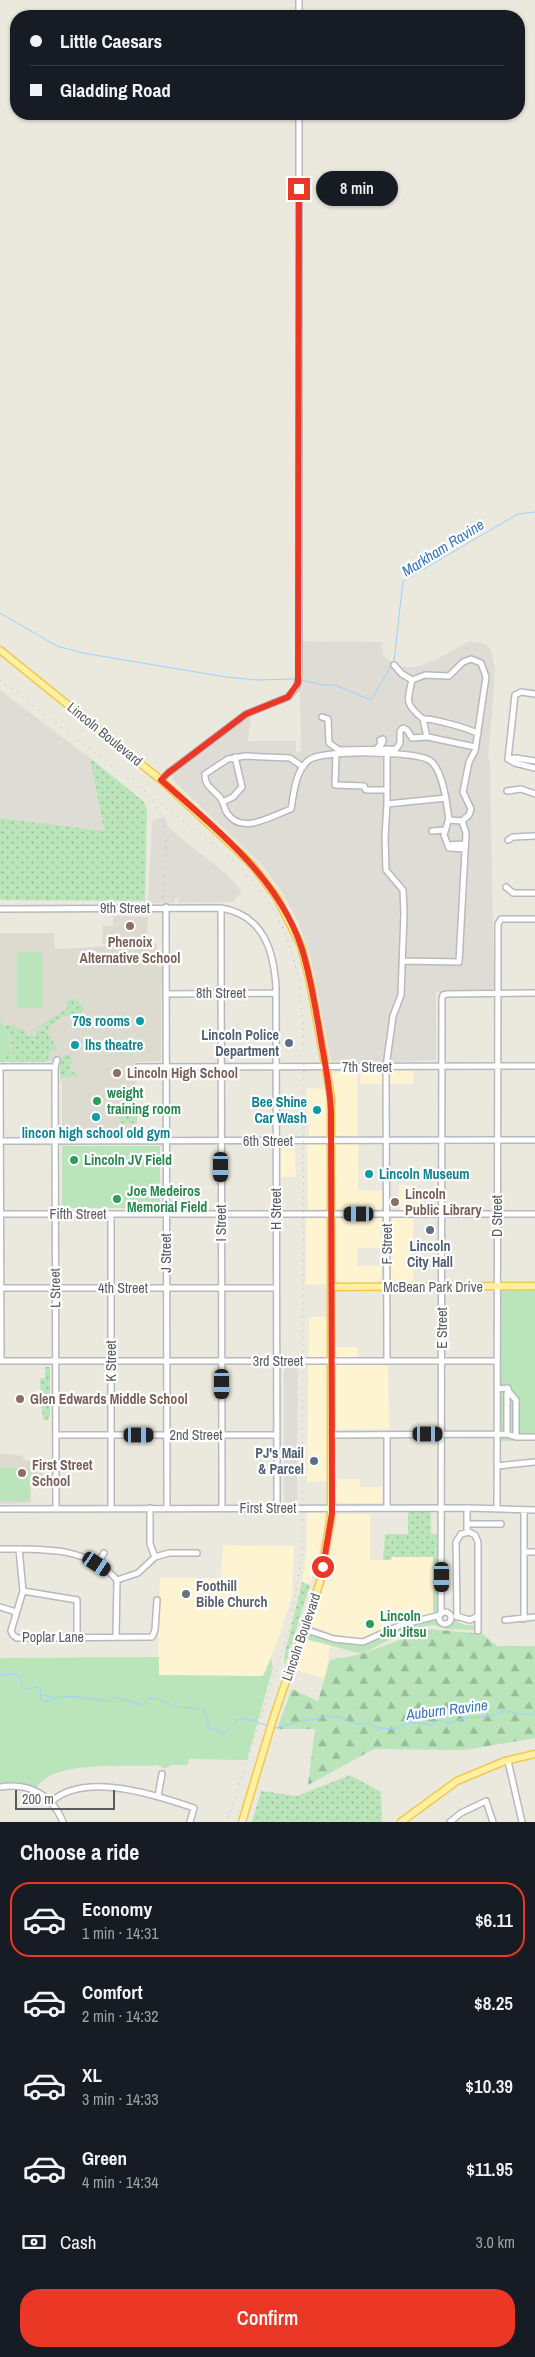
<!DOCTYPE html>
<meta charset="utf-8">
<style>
body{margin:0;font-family:"Archivo Narrow",sans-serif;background:#20242c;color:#f1f3f6;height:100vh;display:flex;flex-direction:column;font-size:19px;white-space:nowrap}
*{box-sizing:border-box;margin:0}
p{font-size:16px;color:#9ea1a6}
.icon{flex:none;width:28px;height:28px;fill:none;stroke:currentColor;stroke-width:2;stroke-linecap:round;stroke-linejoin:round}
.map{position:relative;height:1822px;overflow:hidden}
.details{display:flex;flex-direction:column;background:#171b24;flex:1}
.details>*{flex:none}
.banner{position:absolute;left:10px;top:10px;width:515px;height:110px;border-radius:20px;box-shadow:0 1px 4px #0004;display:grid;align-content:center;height:110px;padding:0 20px;background:#171b24}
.scale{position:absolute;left:15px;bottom:12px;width:100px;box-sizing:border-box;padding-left:5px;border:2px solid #585b60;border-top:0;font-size:14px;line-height:18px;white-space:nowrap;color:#585b60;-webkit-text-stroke:4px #fff;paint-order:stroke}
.end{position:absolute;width:22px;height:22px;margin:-11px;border:6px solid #eb3725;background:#fff;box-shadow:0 0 0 2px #fff}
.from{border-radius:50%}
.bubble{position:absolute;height:35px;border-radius:18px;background:#171b24;box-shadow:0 1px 4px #0004;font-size:16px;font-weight:600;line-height:35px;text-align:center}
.car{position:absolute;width:15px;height:30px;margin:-15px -8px;border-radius:6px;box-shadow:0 0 4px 1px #0007;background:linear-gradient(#222 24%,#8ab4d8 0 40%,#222 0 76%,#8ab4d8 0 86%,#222 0)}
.banner b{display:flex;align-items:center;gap:18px;height:48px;font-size:19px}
.banner b+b{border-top:1px solid #363941}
.banner i{width:12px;height:12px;background:#f1f3f6}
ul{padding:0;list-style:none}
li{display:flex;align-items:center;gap:15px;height:75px;margin:0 10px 8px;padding:0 10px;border:2px solid transparent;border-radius:20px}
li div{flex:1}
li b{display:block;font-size:19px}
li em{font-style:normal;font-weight:600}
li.active{border-color:#eb3725}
li>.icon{width:45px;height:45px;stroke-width:1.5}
h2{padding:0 20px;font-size:22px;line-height:60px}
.pay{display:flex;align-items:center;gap:12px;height:55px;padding:0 20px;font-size:19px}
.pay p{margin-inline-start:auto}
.primary-button{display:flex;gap:10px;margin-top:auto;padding:10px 20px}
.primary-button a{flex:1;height:58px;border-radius:20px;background:#eb3725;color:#fff;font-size:20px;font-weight:600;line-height:58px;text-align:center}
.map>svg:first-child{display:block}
</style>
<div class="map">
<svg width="535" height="1822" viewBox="0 0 535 1822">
<defs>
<pattern id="grass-dots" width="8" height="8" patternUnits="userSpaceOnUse" patternTransform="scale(1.25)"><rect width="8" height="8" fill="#bae4ba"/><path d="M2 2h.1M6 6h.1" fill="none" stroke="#9abc9b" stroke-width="1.8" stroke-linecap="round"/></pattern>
<pattern id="forest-firs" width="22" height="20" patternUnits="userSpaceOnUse" patternTransform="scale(1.25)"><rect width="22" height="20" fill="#bae4ba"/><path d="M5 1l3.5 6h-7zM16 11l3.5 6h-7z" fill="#9abc9b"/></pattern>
</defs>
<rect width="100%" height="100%" fill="#ebe9de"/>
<path fill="#fef4d1" d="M 361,1071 L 413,1071 L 413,1084 L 360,1084 Z
M 337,1072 L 357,1072 L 357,1137 L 334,1135 L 335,1109 L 331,1080 L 333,1073 Z
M 307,1088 L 324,1089 L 327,1103 L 327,1135 L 325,1137 L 309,1137 Z
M 324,1144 L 326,1147 L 327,1209 L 308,1210 L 307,1145 Z
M 335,1144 L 358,1144 L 358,1190 L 382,1191 L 382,1209 L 334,1209 Z
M 281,1147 L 295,1147 L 296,1177 L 281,1177 Z
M 399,1185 L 413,1185 L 414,1195 L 421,1195 L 421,1209 L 400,1210 Z
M 309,1217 L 327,1218 L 327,1284 L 306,1285 L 306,1218 Z
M 335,1218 L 382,1218 L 381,1248 L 357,1248 L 357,1266 L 382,1266 L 380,1282 L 340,1283 L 335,1279 Z
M 392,1218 L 413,1218 L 413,1282 L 411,1283 L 390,1282 Z
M 309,1317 L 327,1317 L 327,1481 L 307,1482 Z
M 336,1347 L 357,1347 L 358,1365 L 388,1365 L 389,1429 L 336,1429 Z
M 337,1479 L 360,1479 L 360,1487 L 382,1487 L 382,1503 L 338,1503 L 336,1501 Z
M 307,1513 L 325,1513 L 324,1532 L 310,1585 L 302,1582 L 307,1549 Z
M 338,1514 L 370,1514 L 370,1560 L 391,1560 L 391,1557 L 433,1557 L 433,1618 L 372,1637 L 354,1640 L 343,1639 L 312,1625 L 327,1576 Z
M 223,1545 L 294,1546 L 292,1596 L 277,1642 L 263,1676 L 158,1675 L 160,1578 L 221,1578 Z
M 307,1641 L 330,1644 L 325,1678 L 295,1670 Z"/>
<path fill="#dfdcd6" d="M 299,641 L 382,642 L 383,656 L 401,667 L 416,667 L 433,661 L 470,641 L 485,644 L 491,650 L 495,669 L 494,689 L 488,759 L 490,761 L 494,986 L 490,991 L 436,992 L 436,1060 L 393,1062 L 331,1061 L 310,954 L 297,919 L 280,889 L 263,866 L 175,782 L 173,778 L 172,769 L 240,718 L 251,716 L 248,741 L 296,741 L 296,752 L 301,751 Z
M 0,690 L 90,758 L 104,832 L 0,818 Z
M 165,816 L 169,828 L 226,874 L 242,891 L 233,902 L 178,903 L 178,898 L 175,898 L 174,903 L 148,903 L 152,821 Z
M 286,1367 L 298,1367 L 297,1502 L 286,1502 L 284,1500 L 284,1369 Z"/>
<path fill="#dddbcf" d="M 113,916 L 148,917 L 147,944 L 157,944 L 158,967 L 162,967 L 161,1061 L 136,1062 L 137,1135 L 62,1135 L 62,1061 L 0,1062 L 0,933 L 54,933 L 55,949 L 131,945 L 102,944 L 103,925 L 113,926 Z
M 0,1453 L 23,1456 L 23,1460 L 45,1460 L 42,1486 L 31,1486 L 31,1503 L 0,1504 Z"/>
<path fill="url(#grass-dots)" d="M 90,758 L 143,801 L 147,809 L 145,901 L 0,900 L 0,818 L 104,831 Z
M 77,999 L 84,1008 L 80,1014 L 62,1017 L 49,1026 L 48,1033 L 58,1051 L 51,1050 L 47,1062 L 0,1062 L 0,1056 L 13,1056 L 11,1040 L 4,1025 L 13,1025 L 18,1029 L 26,1030 L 27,1036 L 35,1036 L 36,1032 L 33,1030 L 45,1030 L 45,1028 L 38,1027 L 68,1008 L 66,1001 Z
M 65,1055 L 70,1055 L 72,1059 L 70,1072 L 78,1073 L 78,1076 L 62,1077 L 61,1085 L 59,1061 Z
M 121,1098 L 136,1098 L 137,1123 L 120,1123 L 120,1114 L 131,1114 L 130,1104 L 121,1102 Z
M 45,1367 L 50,1367 L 50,1414 L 47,1421 L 43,1420 L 40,1381 L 40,1379 L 45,1378 Z
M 408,1509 L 431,1509 L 431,1534 L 437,1534 L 435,1557 L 392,1557 L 391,1560 L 383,1560 L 385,1534 L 408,1534 Z
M 302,1582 L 310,1585 L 285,1665 L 284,1657 Z
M 350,1775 L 381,1792 L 382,1822 L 252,1822 L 261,1791 L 297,1796 Z"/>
<path fill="url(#forest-firs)" d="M 429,1629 L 483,1634 L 497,1646 L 535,1646 L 535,1738 L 465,1750 L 374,1749 L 308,1785 L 315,1729 L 277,1729 L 292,1689 L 318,1701 L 330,1660 L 362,1654 Z"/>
<path fill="#bae4ba" d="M 17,952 L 42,952 L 42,1008 L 17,1008 Z
M 0,1019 L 10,1040 L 12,1056 L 0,1056 Z
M 62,1146 L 160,1146 L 160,1208 L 62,1208 Z
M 498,1288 L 535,1288 L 535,1440 L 498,1441 Z
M 0,1468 L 30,1468 L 29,1501 L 0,1500 Z
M 437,1534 L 442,1534 L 443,1612 L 433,1612 L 433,1557 L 435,1557 Z
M 432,1619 L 441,1624 L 448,1624 L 453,1620 L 465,1625 L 476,1625 L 476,1630 L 447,1629 L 432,1625 L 412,1630 L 410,1633 L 404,1636 L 400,1634 L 362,1654 L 303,1638 L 305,1631 L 354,1644 L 372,1641 L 399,1627 Z
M 159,1657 L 159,1675 L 263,1676 L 271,1658 L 273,1668 L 247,1760 L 189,1759 L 187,1765 L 171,1765 L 165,1769 L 158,1765 C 132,1768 49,1759 37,1788 L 16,1782 L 0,1783 L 0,1658 Z"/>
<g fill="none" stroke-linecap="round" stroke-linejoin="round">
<path stroke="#9bd2ff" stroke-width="1" d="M 0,613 L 57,646 L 83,653 L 226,677 L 257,680 L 294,679
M 301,680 L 324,685 L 335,685 L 371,700 L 394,661 L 403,581 L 518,514 L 535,512
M 0,1675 L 16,1674 L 21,1678 L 21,1685 L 27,1690 L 35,1687 L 41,1689 L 40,1699 L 47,1702 C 64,1692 89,1698 108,1702 L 114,1697 L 143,1705 L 151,1698 C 164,1699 169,1705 178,1707 C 189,1709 193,1706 205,1711 L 209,1729 L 215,1729 L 223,1735 L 237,1720 L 246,1718 L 268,1726
M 41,1695 L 54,1697
M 272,1727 L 278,1728 C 286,1723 331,1715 339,1717 C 351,1721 355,1727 368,1723 L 378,1728 L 395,1729 L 409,1722 L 431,1725 L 439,1720 L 448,1723 L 466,1718 L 492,1716 L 505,1710 L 520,1714 L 533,1714 L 535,1711"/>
<g stroke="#b7b9be" stroke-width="8">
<path id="minor" d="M 299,16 L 299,0
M 394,665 L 402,674 L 412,680 L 425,675 L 449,676 L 463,662 L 471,659 L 481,663 L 486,677 L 475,751 L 469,762 L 463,792 L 471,809 L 469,815 L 462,821
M 322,717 L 328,719 L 329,743 L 339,750 L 396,749 L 400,743 L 400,731 L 403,728 L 407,730 L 412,738 L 427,737 L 423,719 C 405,704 407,702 412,680
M 423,719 C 431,718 472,729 478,734
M 428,737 L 475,747
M 377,748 C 380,746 384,742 383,739 L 380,740 L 381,744
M 339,753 L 336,755 L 335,785 L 364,786 L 366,790 L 387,790
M 387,754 L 387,804
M 508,759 L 515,695 L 521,692 L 535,694
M 508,759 L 515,763 L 535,768
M 508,759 L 516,758 L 535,761
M 303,767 L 290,758 L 245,756 L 228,759 L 205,774 C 204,787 215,790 221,799 C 224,803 224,809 227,813 C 242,836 273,815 291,809 C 294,793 295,771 309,760 C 321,750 415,751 429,760 C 443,768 447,805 449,820 L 462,821 L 466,833 L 459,962 L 402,961
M 161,780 L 168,773 L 246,714 L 288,697 L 296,688 L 299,676 L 299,114
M 507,791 L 521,789 L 535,794
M 223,802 L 233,797 L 242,787 L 235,757
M 449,818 L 444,835 L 449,848 L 465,849
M 432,831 L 445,830
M 508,840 L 513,837 L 535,836
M 449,845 L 465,844
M 506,887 L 513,893 L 535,893
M 166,907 L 167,1508
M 221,908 L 222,1508
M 0,909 L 221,908 C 263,915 274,950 276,988 L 277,1508
M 166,994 L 276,993
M 0,1067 L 1,1361
M 0,1067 L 55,1067
M 138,1067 L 535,1066
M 0,1141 L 535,1140
M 0,1214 L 535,1214
M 111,1214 L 111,1508
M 0,1288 L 276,1288
M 0,1361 L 497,1361
M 387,1361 L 386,1067 L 393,1016 L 401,995 L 404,913 L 403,890 L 386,870 L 385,837 L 387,804 L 446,798
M 497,1389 L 508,1388 L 509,1392
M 507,1434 L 507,1393 L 509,1392 L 516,1400 L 516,1437
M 56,1435 L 277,1435
M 332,1435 L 507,1434 L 516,1437 L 535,1437
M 497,1466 L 535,1462
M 56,1508 L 55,1067 L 57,1060
M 150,1508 L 150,1544 L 155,1557
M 387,1508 L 387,1435
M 497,1508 L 498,924 L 501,919 L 535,919
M 0,1509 L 470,1508 L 535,1510
M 524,1510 L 524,1619
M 467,1524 L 501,1524
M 467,1532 L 467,1508
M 0,1549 C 42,1549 87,1546 117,1580 L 138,1573 L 155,1557
M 19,1549 L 23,1591 L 11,1631 L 13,1635 L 17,1638 L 152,1637 L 155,1630 L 157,1600
M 524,1552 L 535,1552
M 155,1557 L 169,1553 L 197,1553
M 97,1564 L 104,1553
M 23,1591 L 77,1600 L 77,1637
M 0,1607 L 16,1612
M439 1618a6 6 0 1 1 12 0a6 6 0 1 1-12 0Z
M 441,1614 L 442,999 L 443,995 L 447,994 L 535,993
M 456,1616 L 470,1620 L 478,1616
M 457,1617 L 456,1542 L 461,1534 L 469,1532 L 475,1535 L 478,1542 L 478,1631
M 505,1620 L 535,1617
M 304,1629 L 334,1639 L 363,1642 L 401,1625 L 440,1615
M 116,1637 L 117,1580
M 508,1761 L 522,1822
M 0,1787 C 29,1782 52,1795 63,1822
M 158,1796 L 162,1774
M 51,1802 C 85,1771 156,1795 194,1808 L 190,1822
M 450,1822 L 461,1813 L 486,1801 L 493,1822"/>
</g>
<g stroke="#f3c750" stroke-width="9">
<path id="major" d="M 0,650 L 161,780 L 240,853 L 253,866 L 277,898 L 301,946 L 310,982 L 331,1097 L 331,1516 L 320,1582 L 274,1716 L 242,1822
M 331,1287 L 535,1286
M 401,1822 L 457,1781 L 505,1761 L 535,1754"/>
</g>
<use href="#minor" stroke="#fff" stroke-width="5"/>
<use href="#major" stroke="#fff1a0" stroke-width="6"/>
<path stroke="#b2b3b3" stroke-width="1" stroke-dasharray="1 6" stroke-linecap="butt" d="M 0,680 L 222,851 C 290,910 302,964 304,1051 L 302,1554 L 290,1627 L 227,1822
M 153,801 C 173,828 164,867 163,898"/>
</g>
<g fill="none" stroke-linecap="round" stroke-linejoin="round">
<path stroke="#eb3725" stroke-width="6" d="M 299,189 L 298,683 L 288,697 L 246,714 L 168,773 L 161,780 C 215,828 277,876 301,946 C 310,973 314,1001 319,1028 C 323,1055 330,1083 331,1111 L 332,1513 L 323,1567"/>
</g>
<g fill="#8d6e63" stroke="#fff" stroke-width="2">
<circle cx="130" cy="926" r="5"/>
<circle cx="117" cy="1073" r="5"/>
<circle cx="395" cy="1202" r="5"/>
<circle cx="20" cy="1399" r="5"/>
<circle cx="22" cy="1473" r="5"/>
</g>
<g fill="#0f9aa8" stroke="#fff" stroke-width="2">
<circle cx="140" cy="1021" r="5"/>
<circle cx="75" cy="1045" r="5"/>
<circle cx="317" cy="1110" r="5"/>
<circle cx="96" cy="1117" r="5"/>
<circle cx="369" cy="1174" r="5"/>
</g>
<g fill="#5c6f8a" stroke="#fff" stroke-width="2">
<circle cx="289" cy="1043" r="5"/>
<circle cx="430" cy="1230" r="5"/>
<circle cx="314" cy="1461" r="5"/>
</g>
<g fill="#2e9e5b" stroke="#fff" stroke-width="2">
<circle cx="97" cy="1101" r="5"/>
<circle cx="74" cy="1160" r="5"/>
<circle cx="117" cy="1199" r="5"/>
<circle cx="370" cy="1624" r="5"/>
</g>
<circle fill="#6b7280" stroke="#fff" stroke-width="2" cx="186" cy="1594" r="5"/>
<g text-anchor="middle" stroke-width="4.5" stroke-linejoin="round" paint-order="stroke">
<g font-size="14" fill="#585b60" stroke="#fff">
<text transform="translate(105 734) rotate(39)" y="5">Lincoln Boulevard</text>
<text x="125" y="913">9th Street</text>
<text x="221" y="998">8th Street</text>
<text x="367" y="1072">7th Street</text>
<text x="268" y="1146">6th Street</text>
<text transform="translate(276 1209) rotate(-90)" y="5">H Street</text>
<text x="78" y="1219">Fifth Street</text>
<text transform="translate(497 1216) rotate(-90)" y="5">D Street</text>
<text transform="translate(221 1223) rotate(-90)" y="5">I Street</text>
<text transform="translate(387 1244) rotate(-90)" y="5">F Street</text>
<text transform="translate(166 1253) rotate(-90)" y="5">J Street</text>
<text x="433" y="1292">McBean Park Drive</text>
<text transform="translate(55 1288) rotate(-91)" y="5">L Street</text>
<text x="123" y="1293">4th Street</text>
<text transform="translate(442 1328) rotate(-90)" y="5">E Street</text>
<text transform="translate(111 1361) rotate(-90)" y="5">K Street</text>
<text x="278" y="1366">3rd Street</text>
<text x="196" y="1440">2nd Street</text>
<text x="268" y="1513">First Street</text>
<text x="53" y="1642">Poplar Lane</text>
<text transform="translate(301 1637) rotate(-71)" y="5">Lincoln Boulevard</text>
</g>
<g font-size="14" font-weight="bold" fill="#785e54" stroke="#fff" text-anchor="start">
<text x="130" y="947" text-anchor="middle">Phenoix<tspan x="130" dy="16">Alternative School</tspan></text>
<text x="127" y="1078">Lincoln High School</text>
<text x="405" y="1199">Lincoln<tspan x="405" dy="16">Public Library</tspan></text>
<text x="30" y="1404">Glen Edwards Middle School</text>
<text x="32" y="1470">First Street<tspan x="32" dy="16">School</tspan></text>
</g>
<g font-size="14" font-weight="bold" fill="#0d838f" stroke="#fff" text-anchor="end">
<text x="130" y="1026">70s rooms</text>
<text x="85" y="1050" text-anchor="start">lhs theatre</text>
<text x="307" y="1107">Bee Shine<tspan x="307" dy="16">Car Wash</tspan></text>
<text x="96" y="1138" text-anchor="middle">lincon high school old gym</text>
<text x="379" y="1179" text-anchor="start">Lincoln Museum</text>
</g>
<g font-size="14" font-weight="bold" fill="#4e5e75" stroke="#fff" text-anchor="end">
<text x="279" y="1040">Lincoln Police<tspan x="279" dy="16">Department</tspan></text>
<text x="430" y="1251" text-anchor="middle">Lincoln<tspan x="430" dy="16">City Hall</tspan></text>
<text x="304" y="1458">PJ's Mail<tspan x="304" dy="16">&amp; Parcel</tspan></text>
</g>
<g font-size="14" font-weight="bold" fill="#27864d" stroke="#fff" text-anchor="start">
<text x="107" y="1098">weight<tspan x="107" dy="16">training room</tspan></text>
<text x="84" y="1165">Lincoln JV Field</text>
<text x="127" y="1196">Joe Medeiros<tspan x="127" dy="16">Memorial Field</tspan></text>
<text x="380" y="1621">Lincoln<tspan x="380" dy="16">Jiu Jitsu</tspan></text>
</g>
<g font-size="14" font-weight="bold" fill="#5b616d" stroke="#fff" text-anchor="start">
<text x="196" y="1591">Foothill<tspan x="196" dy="16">Bible Church</tspan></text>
</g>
<g font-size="15" font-style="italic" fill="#3b77ba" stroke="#fff">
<text transform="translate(443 548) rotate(-32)" y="5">Markham Ravine</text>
<text transform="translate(447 1710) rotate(-7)" y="5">Auburn Ravine</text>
</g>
</g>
</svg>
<div class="scale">200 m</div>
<i class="end from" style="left:323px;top:1567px"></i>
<i class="end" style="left:299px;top:189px"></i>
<div class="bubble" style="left:316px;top:171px;width:82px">8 min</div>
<i class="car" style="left:221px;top:1167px;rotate:180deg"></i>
<i class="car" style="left:359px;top:1214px;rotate:270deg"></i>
<i class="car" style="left:222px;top:1384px;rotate:180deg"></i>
<i class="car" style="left:428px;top:1434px;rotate:90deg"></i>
<i class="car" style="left:139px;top:1435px;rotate:90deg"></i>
<i class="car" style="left:97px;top:1564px;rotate:124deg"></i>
<i class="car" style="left:442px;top:1577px;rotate:180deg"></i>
<div class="banner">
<b><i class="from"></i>Little Caesars</b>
<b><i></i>Gladding Road</b>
</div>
</div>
<section class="details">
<h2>Choose a ride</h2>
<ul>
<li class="active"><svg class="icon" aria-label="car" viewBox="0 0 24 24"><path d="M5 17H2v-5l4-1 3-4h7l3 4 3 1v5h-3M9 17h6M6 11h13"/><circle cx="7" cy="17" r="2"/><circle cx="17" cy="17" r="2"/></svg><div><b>Economy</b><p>1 min · 14:31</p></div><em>$6.11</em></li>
<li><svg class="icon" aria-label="car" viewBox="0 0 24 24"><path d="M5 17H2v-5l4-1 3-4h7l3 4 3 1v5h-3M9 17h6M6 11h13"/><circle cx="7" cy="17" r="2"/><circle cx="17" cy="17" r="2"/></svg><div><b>Comfort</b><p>2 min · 14:32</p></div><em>$8.25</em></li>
<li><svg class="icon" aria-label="car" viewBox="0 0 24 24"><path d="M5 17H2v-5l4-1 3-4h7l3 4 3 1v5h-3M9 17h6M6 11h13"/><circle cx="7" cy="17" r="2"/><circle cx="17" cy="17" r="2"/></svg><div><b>XL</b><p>3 min · 14:33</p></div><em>$10.39</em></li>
<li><svg class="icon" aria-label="car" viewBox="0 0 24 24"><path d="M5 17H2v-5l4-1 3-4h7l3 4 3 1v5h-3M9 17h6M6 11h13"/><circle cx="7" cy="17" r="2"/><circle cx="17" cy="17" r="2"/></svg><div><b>Green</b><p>4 min · 14:34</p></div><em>$11.95</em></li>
</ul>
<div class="pay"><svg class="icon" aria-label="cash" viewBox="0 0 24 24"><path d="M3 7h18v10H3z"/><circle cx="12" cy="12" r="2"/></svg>Cash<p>3.0 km</p></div>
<div class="primary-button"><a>Confirm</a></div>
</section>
